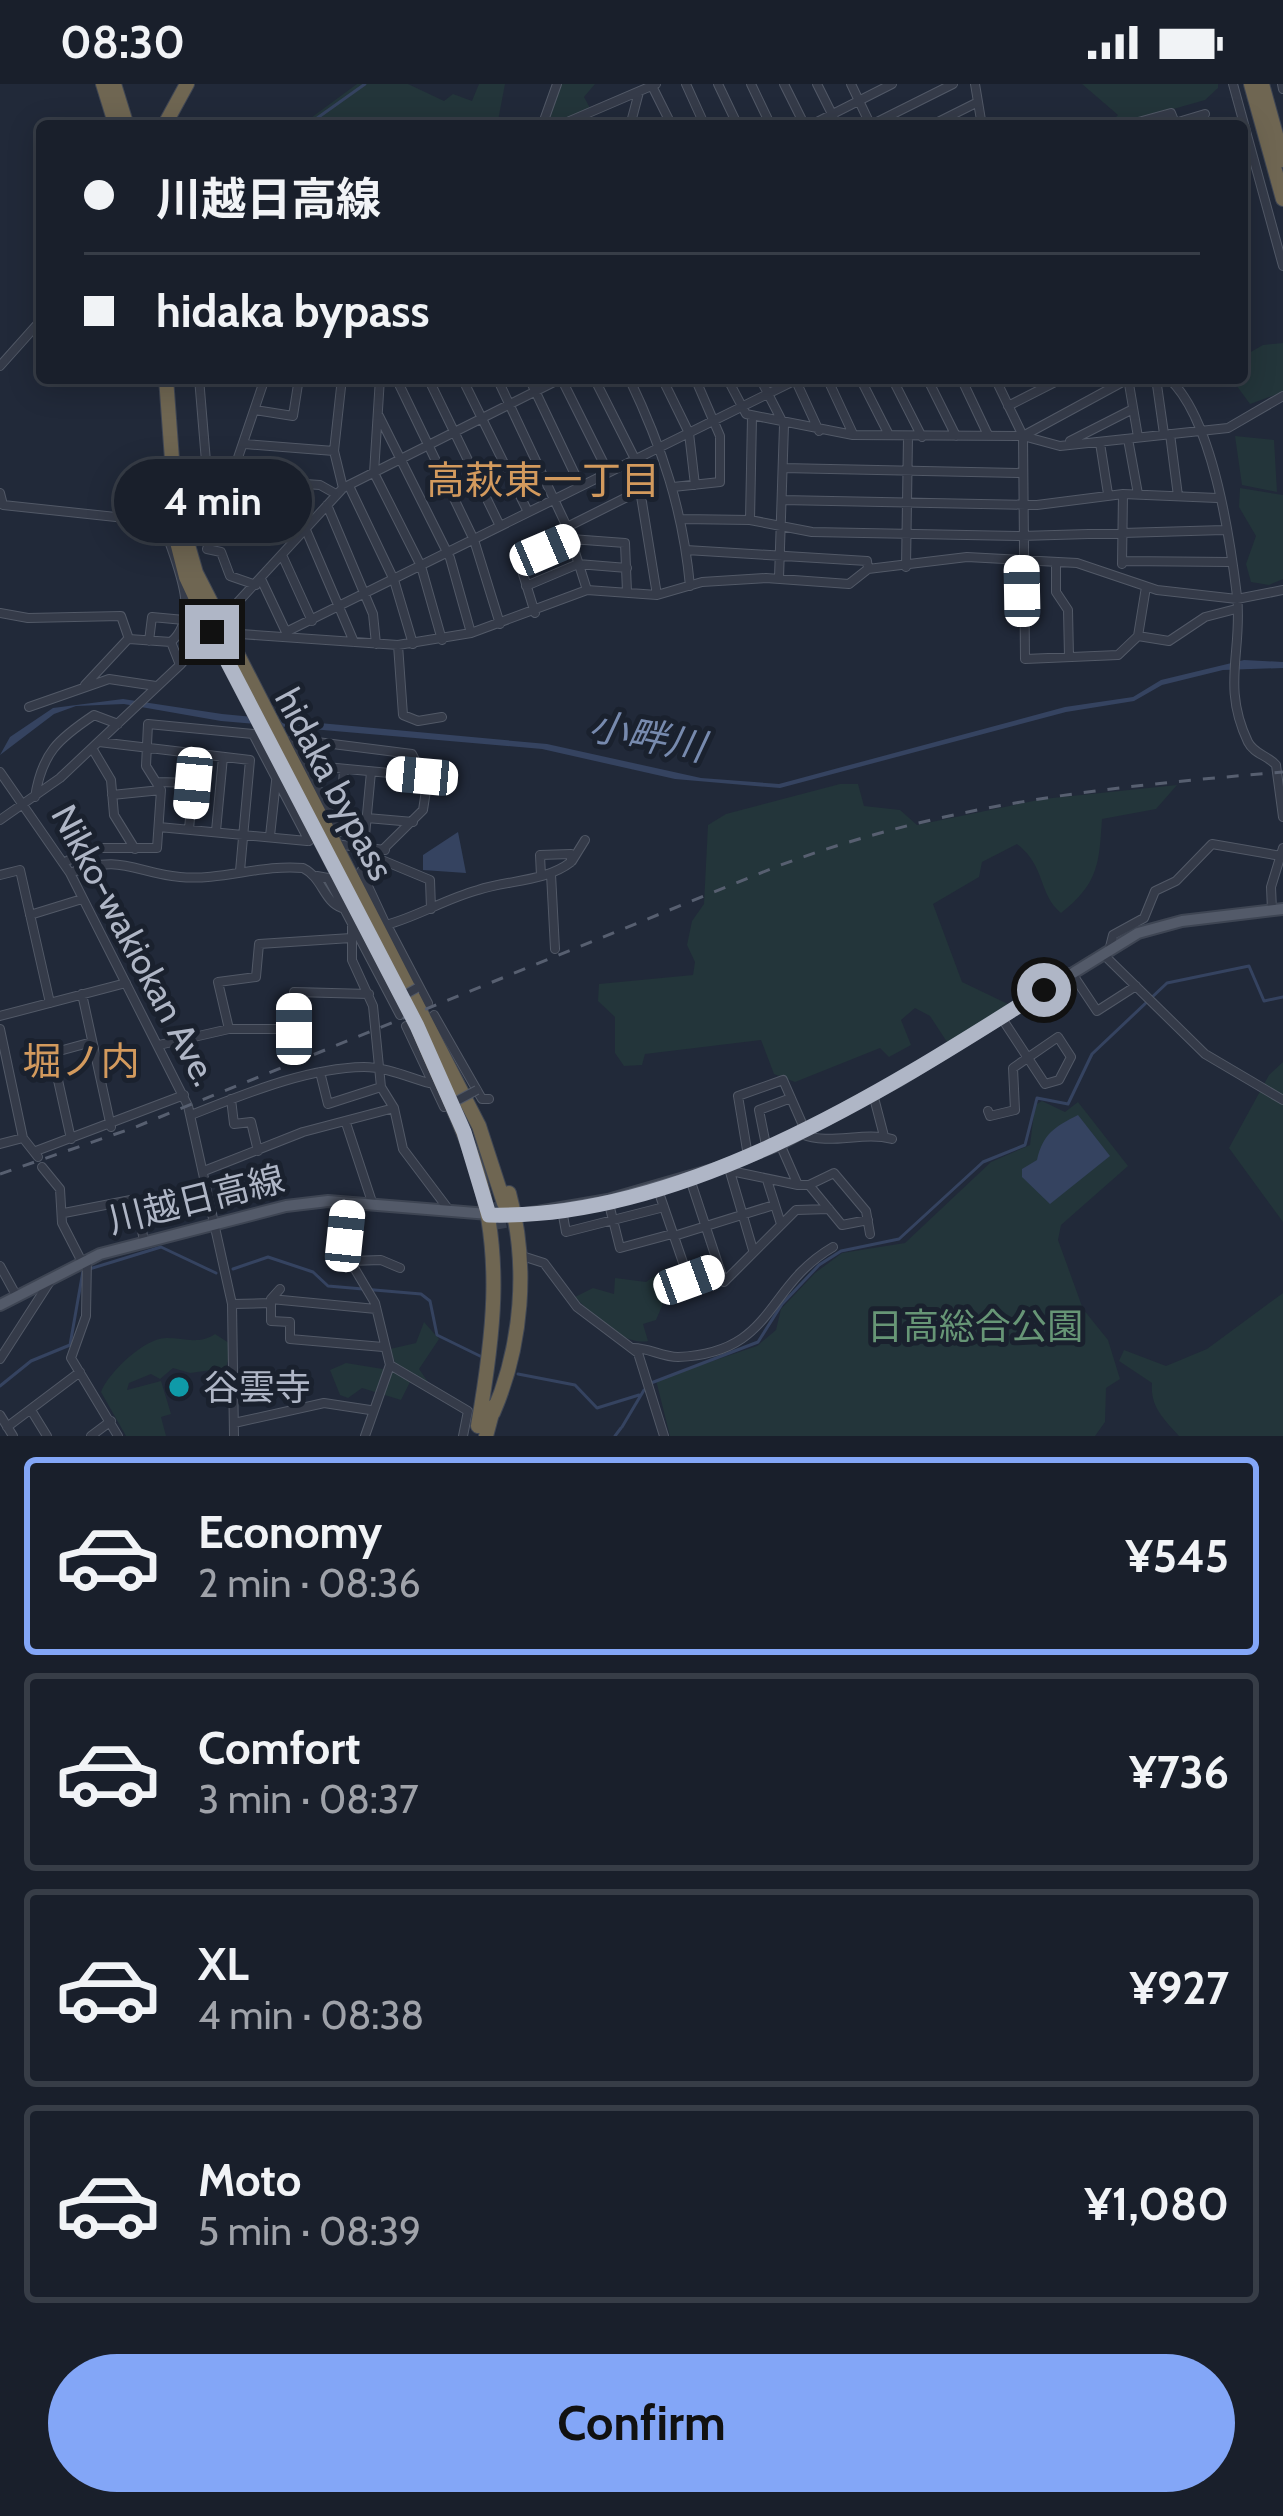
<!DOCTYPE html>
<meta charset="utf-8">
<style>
body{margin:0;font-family:Cabin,"Noto Sans JP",sans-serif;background:#262c37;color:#f1f3f6;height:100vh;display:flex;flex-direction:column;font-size:45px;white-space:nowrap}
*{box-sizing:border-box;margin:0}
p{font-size:39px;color:#9fa2a9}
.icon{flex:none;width:66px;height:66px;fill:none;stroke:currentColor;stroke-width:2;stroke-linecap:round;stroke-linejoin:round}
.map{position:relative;height:1352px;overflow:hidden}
.details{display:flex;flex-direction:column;background:#191f2b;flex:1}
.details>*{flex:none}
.guide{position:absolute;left:36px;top:36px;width:1212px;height:264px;border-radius:12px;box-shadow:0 6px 30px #0003,0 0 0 3px #373d47;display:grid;align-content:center;height:264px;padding:0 48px;background:#191f2b}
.end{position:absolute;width:54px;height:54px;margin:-27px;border:15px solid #afb6c6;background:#111;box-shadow:0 0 0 6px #111}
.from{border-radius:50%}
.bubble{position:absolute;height:84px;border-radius:42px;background:#191f2b;box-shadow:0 6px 30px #0003,0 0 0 3px #373d47;font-size:39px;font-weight:700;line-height:84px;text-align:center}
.car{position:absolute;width:36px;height:72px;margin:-36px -18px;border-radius:15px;box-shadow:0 0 9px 3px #0007;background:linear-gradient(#fff 24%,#345 0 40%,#fff 0 76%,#345 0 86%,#fff 0)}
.guide b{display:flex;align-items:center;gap:42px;height:114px;font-size:45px}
.guide b+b{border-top:3px solid #373d47}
.guide i{width:30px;height:30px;background:#f1f3f6}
ul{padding:21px 0 0;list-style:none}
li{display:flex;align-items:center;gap:36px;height:198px;margin:0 24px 18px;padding:0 24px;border:6px solid #373d47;border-radius:12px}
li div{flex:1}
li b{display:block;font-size:45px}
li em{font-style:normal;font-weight:700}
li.on{border-color:#83a6f7}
li>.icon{width:108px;height:108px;stroke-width:1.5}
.action{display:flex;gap:24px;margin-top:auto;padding:24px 48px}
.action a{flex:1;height:138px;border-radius:72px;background:#83a6f7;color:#111;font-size:48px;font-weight:700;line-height:138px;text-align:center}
.status{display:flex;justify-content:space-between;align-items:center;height:84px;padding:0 60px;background:#191f2b;direction:ltr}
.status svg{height:33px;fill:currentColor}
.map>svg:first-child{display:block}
</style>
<div class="status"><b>08:30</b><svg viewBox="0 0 49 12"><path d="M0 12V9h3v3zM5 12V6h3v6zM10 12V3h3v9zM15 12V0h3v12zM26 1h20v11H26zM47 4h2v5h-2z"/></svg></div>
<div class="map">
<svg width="1283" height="1352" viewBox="0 0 1283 1352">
<rect width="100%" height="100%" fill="#212939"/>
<path fill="#23353a" d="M 357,0 L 408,0 L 444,17 L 453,10 L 472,17 L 479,0 L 505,0 L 497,42 L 382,36 L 366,42 L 300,42 Z
M 561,0 L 595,0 L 584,13 L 590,24 L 551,40 L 547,35 Z
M 1082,0 L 1218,0 L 1218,4 L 1205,16 L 1117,41 L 1112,37 L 1118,31 Z
M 1283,259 L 1283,308 L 1250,320 L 1231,294 L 1242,294 L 1242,273 L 1263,261 Z
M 1235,352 L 1274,356 L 1277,408 L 1242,401 Z
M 1240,404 L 1283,411 L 1283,495 L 1269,501 L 1251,498 L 1246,480 L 1256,452 L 1239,423 Z
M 229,416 L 244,417 L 250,433 L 289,427 L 297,417 L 315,423 L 284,456 L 218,445 Z
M 840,700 L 858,700 L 864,722 L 900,726 L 917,741 L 1043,715 L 1177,701 L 1156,725 L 1102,735 C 1099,779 1099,799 1061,829 C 1038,810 1046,782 1017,760 L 982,778 L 979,793 L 933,820 L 962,898 L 1010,921 L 947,958 L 930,932 L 915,924 L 901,936 L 911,961 L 889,973 L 880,964 L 795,998 L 774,990 L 761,956 L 645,970 L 642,981 L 624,982 L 615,969 L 615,933 L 598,917 L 599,900 L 693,891 L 695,878 L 687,861 L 692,837 L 704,820 L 708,741 L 726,730 Z
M 1283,978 L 1283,1138 L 1229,1064 L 1269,991 Z
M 1042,1017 L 1065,1028 L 1078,1018 L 1128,1082 L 1061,1141 L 1058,1156 L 1083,1225 L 1108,1256 L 1120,1295 L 1106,1304 L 1105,1338 L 1095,1352 L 670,1352 L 656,1296 L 757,1262 L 776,1246 L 781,1225 L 815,1189 L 842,1169 L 905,1159 L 991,1078 L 1030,1061 L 1035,1021 Z
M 666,1184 L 673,1187 L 666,1195 L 668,1208 L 656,1236 L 643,1240 L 648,1257 C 622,1262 593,1231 575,1213 L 593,1204 L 614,1210 L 615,1194 L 646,1198 Z
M 1283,1209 L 1283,1352 L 1179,1352 C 1164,1335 1150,1323 1152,1299 L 1119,1277 L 1124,1266 L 1166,1282 L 1207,1265 Z
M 424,1238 L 439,1255 L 419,1285 L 428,1298 L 410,1298 L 401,1316 L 362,1304 L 348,1314 L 340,1311 L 330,1286 L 346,1279 L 389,1286 L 396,1281 L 390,1265 L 416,1259 Z
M 215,1250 L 232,1261 L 226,1284 L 190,1289 L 173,1284 L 160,1295 L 151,1290 L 129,1299 L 127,1306 L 161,1297 L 171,1330 L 161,1333 L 166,1352 L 126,1352 L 101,1308 C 108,1289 145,1253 167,1254 C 184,1254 199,1261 215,1250 Z"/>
<path fill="#354360" d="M 1244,576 L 1283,578 L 1283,584 L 1223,586 L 1162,601 L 1134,617 L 1066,628 L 780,704 L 675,695 L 542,665 L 221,637 L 124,620 L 76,622 L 54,630 L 0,671 L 10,653 L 53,624 L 123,615 L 222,630 L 547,660 L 701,694 L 779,700 L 1065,623 L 1133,613 L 1161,596 Z
M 458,748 L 466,789 L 423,786 L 423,771 Z
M 1078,1031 L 1110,1072 L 1050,1120 L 1022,1093 L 1022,1085 L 1037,1076 C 1043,1050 1054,1043 1078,1031 Z"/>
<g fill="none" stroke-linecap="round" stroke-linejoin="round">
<path stroke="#354360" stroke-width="3" d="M 306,42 L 365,0
M 233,1185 L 268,1173 L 313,1188 L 328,1202 L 421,1210 L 430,1217 L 437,1251 L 482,1273
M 518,1290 L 575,1301 L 597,1324 L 639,1311
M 651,1299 L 758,1258 L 782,1220 L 819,1181 L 841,1167 L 899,1155 L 983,1078 L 1025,1061 L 1037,1014 L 1068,1020 L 1092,970 L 1167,899 L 1249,882 L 1264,917 L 1283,913
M 0,1302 L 31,1277 L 70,1261 L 83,1187 L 161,1163 L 216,1189
M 622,1343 L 644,1306
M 615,1352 L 621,1344"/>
<path stroke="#363e4e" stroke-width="14" stroke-dasharray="14 7" stroke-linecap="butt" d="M 495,1118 L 500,1145"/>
<g stroke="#525967" stroke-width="10">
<path id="minor" d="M 686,0 L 705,42
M 718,0 L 738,42
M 751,0 L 771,42
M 784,0 L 805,42
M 817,0 L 838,42
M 851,0 L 871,42
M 975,0 L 982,42
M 1233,0 L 1283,182
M 1282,0 L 1283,5
M 652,2 L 672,42
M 1142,37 L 1171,29 L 1175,39 L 1205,30
M 871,41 L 953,0
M 542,42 L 557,0
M 558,42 L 656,0
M 630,42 L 639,8
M 809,42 L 892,0
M 930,42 L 978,18
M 1123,42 L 1142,37 L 1149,42
M 0,282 L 42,235
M 199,294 L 211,437
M 342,294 L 334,367 L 343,404
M 380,294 L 374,389 L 421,482 L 442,556
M 396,294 L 474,456 L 500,540
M 428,294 L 500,442
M 497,294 L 567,443 L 587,506
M 529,294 L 580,401
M 561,294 L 608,388
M 594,294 L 635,375 L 657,511
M 629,294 C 662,363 683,426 690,502
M 662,294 L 689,349 L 695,401
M 727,294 L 746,330 L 853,351 L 1023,352 L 1060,362 L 1228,344 L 1283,312
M 760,294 L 784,341 L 779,494
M 827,294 L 853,350
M 860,294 L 889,351
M 892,294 L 922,353
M 927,294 L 956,352
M 961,294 L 988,351
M 995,294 L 1023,352 L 1025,575 L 1118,571 L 1138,552 L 1169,557 L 1205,533 L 1236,525
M 1128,294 L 1138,353
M 1156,294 L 1164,350
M 1168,294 C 1212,332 1230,454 1237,512 C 1243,566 1221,602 1248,658 C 1254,670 1267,671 1276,681 L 1283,733
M 795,295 L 819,347
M 463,296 L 528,428
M 1008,322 L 1063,294
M 255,326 L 293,332 L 299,294
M 379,332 L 450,474 L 471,549
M 1170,350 L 1178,412
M 1023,352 L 1128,295
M 1128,355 L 1138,410
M 1070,357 L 1133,325
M 1100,359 L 1108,410
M 245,360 L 334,367
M 783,384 L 1022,389
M 233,395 L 320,401 L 336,410
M 349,402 L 394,496 L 413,560
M 673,403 L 720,398 L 720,352 L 695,294
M 0,409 L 3,421 L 163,438 C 172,473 204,529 171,558 L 180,581
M 782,416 L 1037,421 L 1123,410 L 1217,414
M 327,421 L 373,530 L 376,560
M 682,435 L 750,436 L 812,448 L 1021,452 L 1224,446
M 750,436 L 752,333
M 183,440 L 213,440
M 567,443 L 641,406
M 306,446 L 354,558
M 686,466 L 867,477 L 868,485
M 282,471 L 312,537
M 1123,477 L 1229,478
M 1056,478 L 1056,508 L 1068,526 L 1069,573
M 1122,480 L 1123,410
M 906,483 L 908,353
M 261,495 L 286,548
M 256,501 L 230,492 L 221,468 L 207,465 L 265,294
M 526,502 L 578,480 L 627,484
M 0,529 L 28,534 L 121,532 L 129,555 L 171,558
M 535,529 L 519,477 L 571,455 L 625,459 L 627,508
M 286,548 L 800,294
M 240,550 L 398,561 L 471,549 L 587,506 L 657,511 L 702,498 L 766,494 L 849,500 L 868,485 L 967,473 L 1077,479 L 1157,506 L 1237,515 L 1283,506
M 1138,552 L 1146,503
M 149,557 L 152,533 L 184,536
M 398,561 L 403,631 L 418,637 L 442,633
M 85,601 L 128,555
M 29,623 L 109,595 L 156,602
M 99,658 L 250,676 L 240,787
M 92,664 L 111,696 L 114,731 L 135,765
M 305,681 L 421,692
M 0,688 L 70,789 L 188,1022 L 232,1220 L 234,1352
M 158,698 L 193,699
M 112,711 L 161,706
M 35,713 C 42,669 58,655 94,631 L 118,640
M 367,734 L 413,738
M 0,736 L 60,694 L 180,581 L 343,404 L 562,294
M 159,743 L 307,757
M 340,743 L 344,685
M 189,745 L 196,671
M 216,747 L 223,673
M 339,748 L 293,655 L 412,670 L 427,700 L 423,726 L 361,787 L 386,841 C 419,832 445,815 478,806 C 508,796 545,798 571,778 L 571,770
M 270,752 L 276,697
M 334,760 L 385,766
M 364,762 L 371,688
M 377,774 L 430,796 L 431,825
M 572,777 L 585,756
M 63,779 L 93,764 L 157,764 L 161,706 L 146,682 L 148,640 L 253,650 L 309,757
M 70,789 C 121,769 135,789 180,793 C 221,797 262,780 303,784 C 323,794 323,817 342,824
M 551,790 L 555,865
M 0,791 L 20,786 L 50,919
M 317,792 L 328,794 L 400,931
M 541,792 L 540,771 L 571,770
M 1272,826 L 1271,803 L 1283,764
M 30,831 L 82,815
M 387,841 L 428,919
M 352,842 L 352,876 L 373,922 L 381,1003 L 394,1024 L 403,1065 L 449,1126
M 1110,863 L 1113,851 L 1144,834 L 1155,807 L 1176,797 L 1212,760 L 1281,772
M 1104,871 L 1205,970 L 1283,1016
M 1071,888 L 1097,927 L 1136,902
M 82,910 L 111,1043
M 434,931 L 482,1015 L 489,1015
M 0,932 L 126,899
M 406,942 L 444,1023 L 449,1021
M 0,945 L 23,1054
M 229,945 L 218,898 L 256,893 L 259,860 L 351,854
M 159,961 L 229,945 L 294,945 L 294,908 L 369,910
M 320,988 L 328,1020 L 381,1003
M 873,1010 L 884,1052
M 231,1015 L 234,1040 L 251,1038 L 258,1067
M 988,1027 L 990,1032 L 1015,1026 L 1013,984 L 1058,953 L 1071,973 L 1059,996 L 1045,1000 L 1001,933
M 191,1031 C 245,1010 306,984 364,983 C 385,983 408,993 429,999
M 346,1039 L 373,1121
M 801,1050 C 830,1062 862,1047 892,1055
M 71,1055 L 52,969 L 92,958
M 0,1060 L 23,1054 L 38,1073
M 780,1060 L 798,1101 L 809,1101 L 842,1141 L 868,1136
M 767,1066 L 759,1026 L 791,1014
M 36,1067 L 184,1011
M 748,1072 L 738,1012 L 783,996 L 805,1046
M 728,1081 L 753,1166
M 42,1083 L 60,1105 L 62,1139 L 82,1178
M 204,1087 L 303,1048 L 394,1024
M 731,1087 L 798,1101
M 689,1092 L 724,1198 L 796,1126 L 829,1125
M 767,1096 L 781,1140
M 809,1101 L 834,1089 L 866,1127 L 870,1150
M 657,1103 L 689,1196 L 718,1185
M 608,1116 L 620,1164 L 672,1150
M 348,1119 L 343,1165 L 375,1219 L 390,1281
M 562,1126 L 566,1148 L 664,1123
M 64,1129 L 136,1115 L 144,1157
M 674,1152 L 774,1121
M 519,1171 L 544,1179 L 577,1223 L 638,1269 L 664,1352
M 87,1175 L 86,1232 L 71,1274 L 118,1352
M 350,1177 L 381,1176 L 400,1184
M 0,1182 L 16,1211
M 280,1205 L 271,1215 L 271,1237 L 290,1238 L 290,1255 L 383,1263
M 271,1215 L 376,1225
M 232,1220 L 271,1219
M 632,1264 C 647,1263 662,1273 678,1273 C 775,1269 764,1203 833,1163
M 0,1275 L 49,1199
M 31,1326 L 47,1352
M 0,1331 L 13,1352
M 234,1339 L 324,1319 L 370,1326
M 7,1343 L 80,1288
M 91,1352 L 111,1337
M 365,1352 L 390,1281 L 468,1327 L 463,1352"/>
</g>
<g stroke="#3e4553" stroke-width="14">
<path id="major" d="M 0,1221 L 100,1170 L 286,1122 L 328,1117 L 514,1132 L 608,1116 L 719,1084 L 780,1060 L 901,995 L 1138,849 L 1182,837 L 1283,825"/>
</g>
<g stroke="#3f4654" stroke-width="16">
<path id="highway" d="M 103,0 L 116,42
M 114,0 L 127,42
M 1251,0 L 1283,115
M 1262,0 L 1283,76
M 164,42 L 187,0
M 166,294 L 175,416 L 196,489 L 479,1042 L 504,1119
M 167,419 L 186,493 L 205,534
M 229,580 L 404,917
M 417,942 C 436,990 462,1037 477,1087 C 504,1173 493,1255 478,1342
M 493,1329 C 522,1262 529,1181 509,1109
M 486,1352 L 494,1322"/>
</g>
<use href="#minor" stroke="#353b49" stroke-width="8"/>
<use href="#major" stroke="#535a69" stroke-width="10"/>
<use href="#highway" stroke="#6f6652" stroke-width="14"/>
<path stroke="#575f70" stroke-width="3" stroke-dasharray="12 12" stroke-linecap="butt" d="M 0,1090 L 133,1044 L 778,782 C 947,719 1105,703 1283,688"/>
<g stroke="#525967" stroke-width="10" stroke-linecap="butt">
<path id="minor-bridge" d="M 397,915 L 417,904
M 449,1021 L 477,1006"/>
</g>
<use href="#minor-bridge" stroke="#353b49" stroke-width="8"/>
</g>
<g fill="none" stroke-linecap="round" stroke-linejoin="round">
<path stroke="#afb6c6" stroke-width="15" d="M 212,548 L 417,942 L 464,1048 L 489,1131 C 683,1136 886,1006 1044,906"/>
</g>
<circle fill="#0f9aa8" stroke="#1a212e" stroke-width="4.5" cx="179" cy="1303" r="12"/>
<g text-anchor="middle" stroke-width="10" stroke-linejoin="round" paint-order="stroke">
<g font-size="36" fill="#afb6c6" stroke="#1a212e">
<text transform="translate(335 700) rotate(62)" y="13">hidaka bypass</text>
<text transform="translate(135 861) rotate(62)" y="13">Nikko-wakiokan Ave.</text>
<text transform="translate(196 1115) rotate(-14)" y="13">川越日高線</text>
</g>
<g font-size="36" fill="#679676" stroke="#1a212e">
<text x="975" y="1255">日高総合公園</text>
</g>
<g font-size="36" fill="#afb6c6" stroke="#1a212e" text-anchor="start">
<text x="203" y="1316">谷雲寺</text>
</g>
<g font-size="39" fill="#d39a5d" stroke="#1a212e">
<text x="543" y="410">高萩東一丁目</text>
<text x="81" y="991">堀ノ内</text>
</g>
<g font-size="39" font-style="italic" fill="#778aae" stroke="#1a212e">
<text transform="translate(647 652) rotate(11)" y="14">小畔川</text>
</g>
</g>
</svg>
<i class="end from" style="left:1044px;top:906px"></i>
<i class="end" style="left:212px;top:548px"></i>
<div class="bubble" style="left:114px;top:375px;width:198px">4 min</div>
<i class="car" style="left:545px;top:466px;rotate:67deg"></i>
<i class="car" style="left:1022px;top:507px;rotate:359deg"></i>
<i class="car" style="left:422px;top:692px;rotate:275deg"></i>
<i class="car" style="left:193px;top:699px;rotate:185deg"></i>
<i class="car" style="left:294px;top:945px;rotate:0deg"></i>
<i class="car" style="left:345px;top:1152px;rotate:6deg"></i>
<i class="car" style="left:689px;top:1196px;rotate:70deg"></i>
<div class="guide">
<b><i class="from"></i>川越日高線</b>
<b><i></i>hidaka bypass</b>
</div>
</div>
<section class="details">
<ul>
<li class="on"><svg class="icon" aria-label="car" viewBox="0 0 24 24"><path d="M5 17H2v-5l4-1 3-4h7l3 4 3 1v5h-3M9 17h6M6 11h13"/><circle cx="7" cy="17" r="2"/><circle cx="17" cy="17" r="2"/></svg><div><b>Economy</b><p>2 min · 08:36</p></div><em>¥545</em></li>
<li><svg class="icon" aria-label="car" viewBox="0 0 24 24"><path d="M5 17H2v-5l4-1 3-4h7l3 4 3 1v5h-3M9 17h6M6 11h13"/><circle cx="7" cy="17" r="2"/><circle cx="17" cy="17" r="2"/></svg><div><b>Comfort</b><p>3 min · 08:37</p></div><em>¥736</em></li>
<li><svg class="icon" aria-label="car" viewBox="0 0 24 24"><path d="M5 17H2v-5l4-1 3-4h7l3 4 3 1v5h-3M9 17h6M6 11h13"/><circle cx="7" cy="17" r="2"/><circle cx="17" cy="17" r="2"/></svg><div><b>XL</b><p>4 min · 08:38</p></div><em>¥927</em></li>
<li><svg class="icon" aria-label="car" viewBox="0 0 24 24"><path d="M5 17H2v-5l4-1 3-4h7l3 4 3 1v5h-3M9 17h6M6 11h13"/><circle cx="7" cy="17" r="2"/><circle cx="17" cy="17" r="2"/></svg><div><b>Moto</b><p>5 min · 08:39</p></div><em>¥1,080</em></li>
</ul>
<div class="action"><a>Confirm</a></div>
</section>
